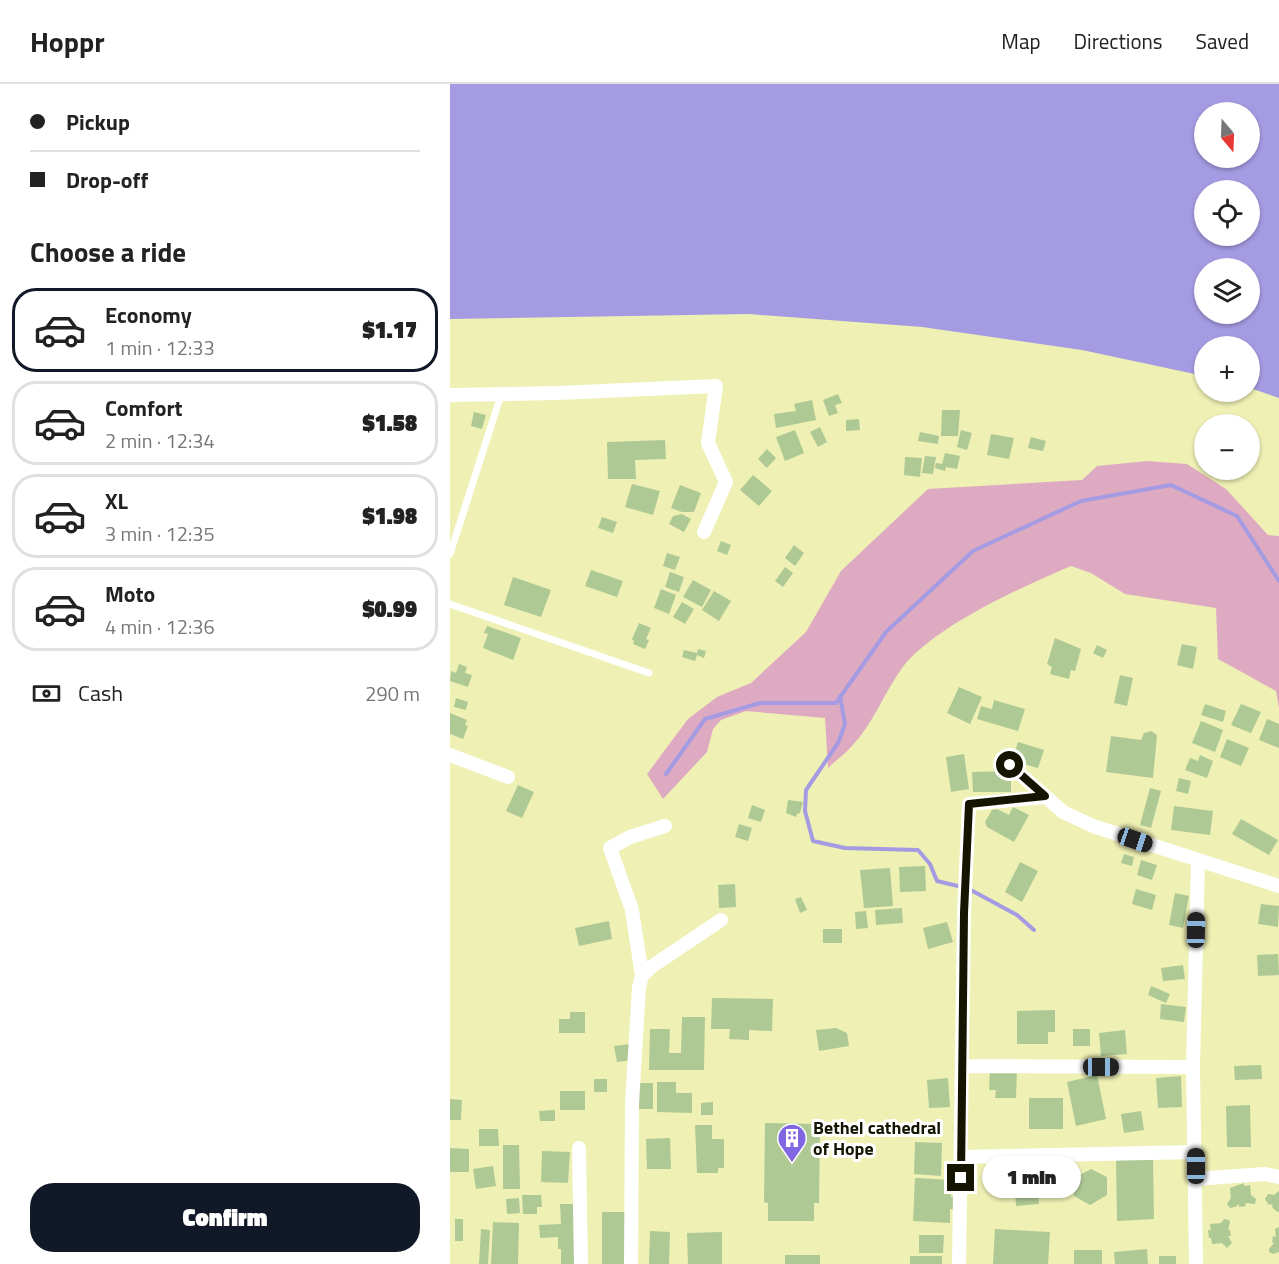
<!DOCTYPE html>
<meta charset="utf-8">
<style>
body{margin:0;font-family:"Titillium Web",sans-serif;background:#f6f6f6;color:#222;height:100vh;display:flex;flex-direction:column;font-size:22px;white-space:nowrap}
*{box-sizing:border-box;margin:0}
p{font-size:20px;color:#767676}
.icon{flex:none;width:33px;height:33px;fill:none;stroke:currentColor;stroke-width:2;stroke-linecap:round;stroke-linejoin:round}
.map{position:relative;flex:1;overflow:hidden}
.sheet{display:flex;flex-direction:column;background:#fff;width:450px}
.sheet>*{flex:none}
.top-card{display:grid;align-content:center;height:132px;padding:0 30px;background:#fff}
.needle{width:39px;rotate:161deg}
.controls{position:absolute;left:744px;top:18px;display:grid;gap:12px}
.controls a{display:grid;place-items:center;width:66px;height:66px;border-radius:50%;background:#fff;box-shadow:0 2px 4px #0004;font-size:30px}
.end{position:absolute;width:27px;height:27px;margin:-14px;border:8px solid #141401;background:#fff;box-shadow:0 0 0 3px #fff}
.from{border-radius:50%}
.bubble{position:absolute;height:42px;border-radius:21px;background:#fff;box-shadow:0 2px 4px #0004;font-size:20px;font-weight:800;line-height:42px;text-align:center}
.car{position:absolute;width:18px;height:36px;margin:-18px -9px;border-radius:8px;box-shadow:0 0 4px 2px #0007;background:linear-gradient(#222 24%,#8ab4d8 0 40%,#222 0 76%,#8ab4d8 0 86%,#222 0)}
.top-card b{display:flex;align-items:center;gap:21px;height:57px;font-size:22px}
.top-card b+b{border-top:2px solid #e0e0e0}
.top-card i{width:15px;height:15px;background:#222}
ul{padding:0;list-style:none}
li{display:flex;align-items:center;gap:18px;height:84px;margin:0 12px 9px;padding:0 18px;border:3px solid #e0e0e0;border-radius:24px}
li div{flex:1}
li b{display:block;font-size:22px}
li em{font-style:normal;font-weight:800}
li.on{border-color:#111827}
li>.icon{width:54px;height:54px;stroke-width:1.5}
h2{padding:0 30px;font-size:27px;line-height:72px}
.pay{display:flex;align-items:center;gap:15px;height:66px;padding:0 30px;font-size:22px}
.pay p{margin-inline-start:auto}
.primary-button{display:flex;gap:12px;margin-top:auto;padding:12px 30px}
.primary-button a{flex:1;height:69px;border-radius:24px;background:#111827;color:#fff;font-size:24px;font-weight:800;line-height:69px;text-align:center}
header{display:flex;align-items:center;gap:36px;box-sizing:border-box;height:84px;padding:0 30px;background:#fff;border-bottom:2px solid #e0e0e0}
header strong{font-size:28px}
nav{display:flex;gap:33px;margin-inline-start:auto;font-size:21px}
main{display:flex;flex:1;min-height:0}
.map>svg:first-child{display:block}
</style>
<header>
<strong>Hoppr</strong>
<nav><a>Map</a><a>Directions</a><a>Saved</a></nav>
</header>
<main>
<section class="sheet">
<div class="top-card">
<b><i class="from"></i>Pickup</b>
<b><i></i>Drop-off</b>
</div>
<h2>Choose a ride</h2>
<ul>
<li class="on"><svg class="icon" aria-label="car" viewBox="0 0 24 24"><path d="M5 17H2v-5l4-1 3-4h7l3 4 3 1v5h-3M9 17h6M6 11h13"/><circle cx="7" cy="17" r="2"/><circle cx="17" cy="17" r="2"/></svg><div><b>Economy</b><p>1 min · 12:33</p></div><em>$1.17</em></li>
<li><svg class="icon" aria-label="car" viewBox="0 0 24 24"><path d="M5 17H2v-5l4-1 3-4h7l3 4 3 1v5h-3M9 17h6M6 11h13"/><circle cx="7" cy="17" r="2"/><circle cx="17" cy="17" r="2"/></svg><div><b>Comfort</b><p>2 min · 12:34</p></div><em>$1.58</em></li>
<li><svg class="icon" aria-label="car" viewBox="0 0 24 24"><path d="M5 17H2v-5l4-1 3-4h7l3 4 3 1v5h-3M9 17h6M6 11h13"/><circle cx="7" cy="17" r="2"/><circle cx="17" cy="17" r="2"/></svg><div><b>XL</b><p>3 min · 12:35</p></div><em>$1.98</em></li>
<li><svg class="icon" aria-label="car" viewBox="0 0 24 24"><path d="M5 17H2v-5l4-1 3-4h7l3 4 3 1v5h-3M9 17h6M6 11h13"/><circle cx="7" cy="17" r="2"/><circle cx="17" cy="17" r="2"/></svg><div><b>Moto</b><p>4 min · 12:36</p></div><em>$0.99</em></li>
</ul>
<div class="pay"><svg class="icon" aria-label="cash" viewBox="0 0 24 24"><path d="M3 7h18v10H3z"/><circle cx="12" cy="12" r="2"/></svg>Cash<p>290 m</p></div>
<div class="primary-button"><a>Confirm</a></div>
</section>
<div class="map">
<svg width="829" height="1180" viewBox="0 0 829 1180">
<rect width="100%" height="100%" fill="#eef0b4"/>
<path fill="#deaac2" d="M 697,377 L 737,380 L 776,405 L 818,451 L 829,452 L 829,624 L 826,607 L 768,575 L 766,524 L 675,510 L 641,489 L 621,482 C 572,503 484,542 452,584 C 434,609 423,640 402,662 C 395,670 386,676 378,684 L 375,634 L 296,627 L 271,636 L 263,645 L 257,668 L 213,715 L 197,690 L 238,635 L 267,613 L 301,599 L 356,548 L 391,487 L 478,405 L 632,396 L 647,382 Z"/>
<path fill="#a49be2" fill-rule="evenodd" d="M 0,0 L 829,0 L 829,314 L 800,304 L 800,262 L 754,262 L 754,292 L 632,266 L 472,243 L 299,230 L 0,235 ZM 754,28 L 800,28 L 800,74 L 754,74 ZM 754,106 L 800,106 L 800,152 L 754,152 ZM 754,184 L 800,184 L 800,230 L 754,230 Z"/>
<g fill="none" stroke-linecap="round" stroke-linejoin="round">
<path stroke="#a49be2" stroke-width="4" d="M 390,612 L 395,640 L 388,659 L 356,706 L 355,727 L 363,757 L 395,764 L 468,766 L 480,780 L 487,797 L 512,803
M 216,690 L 255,635 L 310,619 L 386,619 L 436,548 L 523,467 L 631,417 L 721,401 L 787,432 L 829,497
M 519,805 L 567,831 L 584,846"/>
</g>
<path fill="#afc995" d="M 388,310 L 392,319 L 385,321 L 388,329 L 379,332 L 373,316 Z
M 362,316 L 366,336 L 326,344 L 324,330 L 346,327 L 344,320 Z
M 492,326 L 510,326 L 508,352 L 491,352 Z
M 24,328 L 36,331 L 32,345 L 21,342 Z
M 409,335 L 410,346 L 396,347 L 396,336 Z
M 370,343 L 377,358 L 368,363 L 360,348 Z
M 345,346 L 354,369 L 335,377 L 326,353 Z
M 511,346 L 522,349 L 517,366 L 507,363 Z
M 470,348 L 489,352 L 488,360 L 468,357 Z
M 541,350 L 564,354 L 559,375 L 537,371 Z
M 581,353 L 596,357 L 593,367 L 578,364 Z
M 215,356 L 216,375 L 185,376 L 186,395 L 158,395 L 157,358 Z
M 317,365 L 326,374 L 317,384 L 308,375 Z
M 495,369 L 510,372 L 507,385 L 496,383 L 495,387 L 485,384 L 486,379 L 492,380 Z
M 475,372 L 486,373 L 483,390 L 472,389 Z
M 455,373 L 472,374 L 470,393 L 454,391 Z
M 303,391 L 322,407 L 309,422 L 290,406 Z
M 182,400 L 210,407 L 203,431 L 175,423 Z
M 230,401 L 251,409 L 244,428 L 232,428 L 221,424 Z
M 232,430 L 241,435 L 234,448 L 219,440 L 223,432 Z
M 152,433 L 167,438 L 163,449 L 148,444 Z
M 271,457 L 281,461 L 277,471 L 267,467 Z
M 344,461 L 354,469 L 345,482 L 335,474 Z
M 217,469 L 230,473 L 225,486 L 213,482 Z
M 335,483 L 343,489 L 333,503 L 325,497 Z
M 141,486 L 173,497 L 167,513 L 135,502 Z
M 220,488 L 234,493 L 229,508 L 215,503 Z
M 63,493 L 101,506 L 91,533 L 54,521 Z
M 243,496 L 261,506 L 252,523 L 233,513 Z
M 211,505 L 226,511 L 219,530 L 204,524 Z
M 264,507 L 281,517 L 269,537 L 252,526 Z
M 232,518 L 244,525 L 235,540 L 223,533 Z
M 189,539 L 201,544 L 196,555 L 199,556 L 195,565 L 183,560 L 184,557 L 182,555 Z
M 37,542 L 71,554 L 63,576 L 33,564 L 38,550 L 34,549 Z
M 605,554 L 631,565 L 625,587 L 621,586 L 619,595 L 600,590 L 602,583 L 597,580 Z
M 732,560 L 747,563 L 743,585 L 727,581 Z
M 647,561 L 657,566 L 653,574 L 643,569 Z
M 248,565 L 256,567 L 254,574 L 247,571 L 245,577 L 232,573 L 234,566 L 247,569 Z
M 9,580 L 17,583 L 15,589 L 22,591 L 18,603 L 0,597 L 1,587 L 6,589 Z
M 670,591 L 683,594 L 677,622 L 664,619 Z
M 509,603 L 532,613 L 520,640 L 497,629 Z
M 6,614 L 18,618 L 16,626 L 4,623 Z
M 544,616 L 575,625 L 568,647 L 527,635 L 531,622 L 542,625 Z
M 755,620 L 776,627 L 773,638 L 751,631 Z
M 791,620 L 811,628 L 801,649 L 781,641 Z
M 0,629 L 17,636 L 15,641 L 18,642 L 13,655 L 0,650 Z
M 817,635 L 829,640 L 829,664 L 809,656 Z
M 751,637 L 773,646 L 765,668 L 742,659 Z
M 701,647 L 707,651 L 703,694 L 656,688 L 661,652 L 691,656 L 694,649 Z
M 777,655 L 799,664 L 791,682 L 770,673 Z
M 568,658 L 594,666 L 588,684 L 562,677 Z
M 514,670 L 519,705 L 501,708 L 496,673 Z
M 750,671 L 763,677 L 757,694 L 735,686 L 740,674 L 748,677 Z
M 561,687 L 561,708 L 523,708 L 522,688 Z
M 729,694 L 741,697 L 738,710 L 726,707 Z
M 68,701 L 84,708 L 72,734 L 56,727 Z
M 700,704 L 711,707 L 701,744 L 690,741 Z
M 338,716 L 353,718 L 350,729 L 347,730 L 346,733 L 336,729 Z
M 302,721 L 315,726 L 311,738 L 298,734 Z
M 724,722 L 763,727 L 760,751 L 721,746 Z
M 563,723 L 579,731 L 564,758 L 537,743 L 535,738 L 542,726 L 547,725 L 559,731 Z
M 791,735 L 828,756 L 819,771 L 782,750 Z
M 289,740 L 302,744 L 298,757 L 285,753 Z
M 674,770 L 684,773 L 682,782 L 671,779 Z
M 691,776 L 707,781 L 702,796 L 687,791 Z
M 570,778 L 588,787 L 572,818 L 555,808 Z
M 475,782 L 476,807 L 450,808 L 449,783 Z
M 440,784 L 443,822 L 414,824 L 410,786 Z
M 285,800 L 286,823 L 269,824 L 268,801 Z
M 686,805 L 706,811 L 702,826 L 682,820 Z
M 725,809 L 739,812 L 733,844 L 719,841 Z
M 351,813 L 357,826 L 350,829 L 345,815 Z
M 811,820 L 829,822 L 828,843 L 808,840 Z
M 452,824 L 453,839 L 426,841 L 425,826 Z
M 416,827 L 418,844 L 406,845 L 405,828 Z
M 159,837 L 162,855 L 129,862 L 125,844 Z
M 497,838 L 503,858 L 478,865 L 473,844 Z
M 373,845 L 392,845 L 392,859 L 373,859 Z
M 828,870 L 829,891 L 808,892 L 807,871 Z
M 733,881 L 735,895 L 713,897 L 711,884 Z
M 701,902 L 720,910 L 716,919 L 698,911 Z
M 262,914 L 323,915 L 322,947 L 299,946 L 299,956 L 279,955 L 280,945 L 261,945 Z
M 711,920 L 736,923 L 734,938 L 710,935 Z
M 605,926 L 605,948 L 598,948 L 598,960 L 567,960 L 567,927 Z
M 120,928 L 135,928 L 135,949 L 109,949 L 109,935 L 120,935 Z
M 232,933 L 255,933 L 254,986 L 199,986 L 200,945 L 220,945 L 219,969 L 231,969 Z
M 386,944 L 397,949 L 399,962 L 369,967 L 366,946 Z
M 623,945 L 640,945 L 640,962 L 623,962 Z
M 675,946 L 677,970 L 651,972 L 649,949 Z
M 180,960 L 182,976 L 167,978 L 164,962 Z
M 811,981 L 812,995 L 785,996 L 784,982 Z
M 540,985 L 567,986 L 566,1014 L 545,1014 L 546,1006 L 539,1006 Z
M 647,991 L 656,1035 L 626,1042 L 617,998 Z
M 731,992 L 732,1023 L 708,1024 L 706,994 Z
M 498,994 L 500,1023 L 479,1024 L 477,996 Z
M 144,995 L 157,995 L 157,1008 L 144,1008 Z
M 207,998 L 226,998 L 226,1009 L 242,1009 L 242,1029 L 207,1028 Z
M 188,999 L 203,999 L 203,1025 L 188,1025 Z
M 110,1007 L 135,1007 L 135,1026 L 110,1026 Z
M 579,1014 L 613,1014 L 613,1045 L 579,1045 Z
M 0,1015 L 12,1016 L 11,1036 L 0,1036 Z
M 263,1018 L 263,1031 L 251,1031 L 251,1019 Z
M 800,1021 L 801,1063 L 777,1063 L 776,1022 Z
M 105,1026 L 105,1037 L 90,1037 L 89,1027 Z
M 691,1027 L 694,1046 L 674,1049 L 671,1030 Z
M 315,1039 L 370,1040 L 369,1119 L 364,1119 L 364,1137 L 318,1137 L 318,1119 L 314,1118 Z
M 245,1041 L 262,1041 L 262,1055 L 274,1055 L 274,1084 L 268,1084 L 268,1089 L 247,1089 Z
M 29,1045 L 48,1045 L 49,1062 L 29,1062 Z
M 220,1054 L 221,1085 L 197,1085 L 196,1055 Z
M 465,1058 L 492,1059 L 491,1092 L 464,1090 Z
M 53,1061 L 69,1061 L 70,1105 L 53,1105 Z
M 0,1064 L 19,1065 L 19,1088 L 0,1088 Z
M 92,1067 L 120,1068 L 118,1099 L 91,1098 Z
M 703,1074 L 704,1135 L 667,1137 L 666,1075 Z
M 43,1082 L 46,1102 L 26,1105 L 23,1085 Z
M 641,1085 L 657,1093 L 657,1111 L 640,1121 L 624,1112 L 624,1094 Z
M 465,1094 L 502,1096 L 501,1113 L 509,1113 L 508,1126 L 500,1125 L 500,1139 L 463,1137 Z
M 794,1099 L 794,1102 L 800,1101 L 801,1111 L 806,1115 L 805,1120 L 795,1119 L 796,1122 L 789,1123 L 789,1120 L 785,1123 L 780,1124 L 777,1120 L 781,1114 L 780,1104 Z
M 588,1103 L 589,1120 L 566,1122 L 565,1105 Z
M 829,1107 L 829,1128 L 826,1127 L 822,1123 L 823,1121 L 818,1120 L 815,1115 L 818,1110 L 824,1111 Z
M 72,1111 L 91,1111 L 92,1123 L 87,1123 L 87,1130 L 73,1130 Z
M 69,1114 L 70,1129 L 57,1130 L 56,1115 Z
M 110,1120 L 125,1120 L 125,1180 L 111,1180 L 111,1165 L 108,1165 L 108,1153 L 90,1154 L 89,1141 L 111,1140 Z
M 152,1128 L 176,1128 L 177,1180 L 152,1180 Z
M 5,1135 L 13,1135 L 13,1157 L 5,1157 Z
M 774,1135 L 779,1136 L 780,1138 L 778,1146 L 780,1146 L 781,1152 L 778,1152 L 782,1159 L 777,1164 L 772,1159 L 762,1160 L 761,1154 L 759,1154 L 758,1146 L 761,1146 L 760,1140 L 771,1139 Z
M 43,1138 L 69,1139 L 68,1180 L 41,1180 Z
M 829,1143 L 829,1168 L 823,1170 L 819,1168 L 819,1165 L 824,1159 L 822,1158 L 823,1152 L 826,1153 L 825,1145 Z
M 31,1145 L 40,1146 L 38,1180 L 29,1180 Z
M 545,1145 L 600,1148 L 598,1180 L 543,1180 Z
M 200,1147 L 220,1148 L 219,1180 L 199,1180 Z
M 272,1148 L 272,1180 L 238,1180 L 237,1149 Z
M 469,1151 L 494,1151 L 493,1169 L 469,1169 Z
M 697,1165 L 698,1180 L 665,1180 L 664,1168 Z
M 624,1166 L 652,1166 L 652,1180 L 624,1180 Z
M 335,1171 L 370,1171 L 370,1180 L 335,1180 Z
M 460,1172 L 492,1172 L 492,1180 L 460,1180 Z
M 709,1172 L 726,1172 L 726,1180 L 709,1180 Z"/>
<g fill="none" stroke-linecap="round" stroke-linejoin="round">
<path stroke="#fff" stroke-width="7" d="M 0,470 L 51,311
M 0,520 L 199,589"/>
<path stroke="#fff" stroke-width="14" d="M 0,311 L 108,309 L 266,302 L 258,359 L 276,398 L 254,448
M 0,671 L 58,693
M 560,681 L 613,728 L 643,742 L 829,802
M 192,892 L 182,826 L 160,764 L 180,753 L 215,742
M 512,982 L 743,983
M 129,1064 L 131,1180
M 512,1073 L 746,1068
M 745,1095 L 815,1090 L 829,1093
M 181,1180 L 182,1020 L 189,903 L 192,892 L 201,883 L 271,836
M 509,1180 L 514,829 L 519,720 L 595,713
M 746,1180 L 743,983 L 748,777"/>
</g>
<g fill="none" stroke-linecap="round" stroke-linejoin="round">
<path stroke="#141401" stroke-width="8" d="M 511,1094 L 514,829 L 519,720 L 595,712 L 560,681"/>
</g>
<defs>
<g id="building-pin" transform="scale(1.5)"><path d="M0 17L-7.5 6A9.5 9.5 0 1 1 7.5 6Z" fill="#8066e1" stroke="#fff"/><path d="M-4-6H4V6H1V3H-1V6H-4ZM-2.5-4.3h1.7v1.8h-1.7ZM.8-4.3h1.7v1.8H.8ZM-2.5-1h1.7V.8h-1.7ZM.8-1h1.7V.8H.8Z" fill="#fff"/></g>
</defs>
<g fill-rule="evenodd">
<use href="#building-pin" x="342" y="1054"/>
</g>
<g text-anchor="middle" stroke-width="6" stroke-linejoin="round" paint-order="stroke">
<g font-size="18" font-weight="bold" fill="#141401" stroke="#fff" text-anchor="start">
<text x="363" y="1050">Bethel cathedral<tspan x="363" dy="21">of Hope</tspan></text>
</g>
</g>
</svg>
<div class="controls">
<a><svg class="needle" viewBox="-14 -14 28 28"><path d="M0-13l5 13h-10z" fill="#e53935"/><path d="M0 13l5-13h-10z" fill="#767676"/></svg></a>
<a><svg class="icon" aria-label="locate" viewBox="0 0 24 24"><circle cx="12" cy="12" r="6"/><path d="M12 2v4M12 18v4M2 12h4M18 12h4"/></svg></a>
<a><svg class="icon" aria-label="layers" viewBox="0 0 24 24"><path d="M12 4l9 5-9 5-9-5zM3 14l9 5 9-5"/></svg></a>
<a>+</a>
<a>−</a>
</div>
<i class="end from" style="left:560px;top:681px"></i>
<i class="end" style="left:511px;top:1094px"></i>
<div class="bubble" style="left:532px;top:1072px;width:99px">1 min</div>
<i class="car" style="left:685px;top:756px;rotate:109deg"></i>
<i class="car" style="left:746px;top:846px;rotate:1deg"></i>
<i class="car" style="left:651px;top:983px;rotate:90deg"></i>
<i class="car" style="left:746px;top:1082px;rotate:0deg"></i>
</div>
</main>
